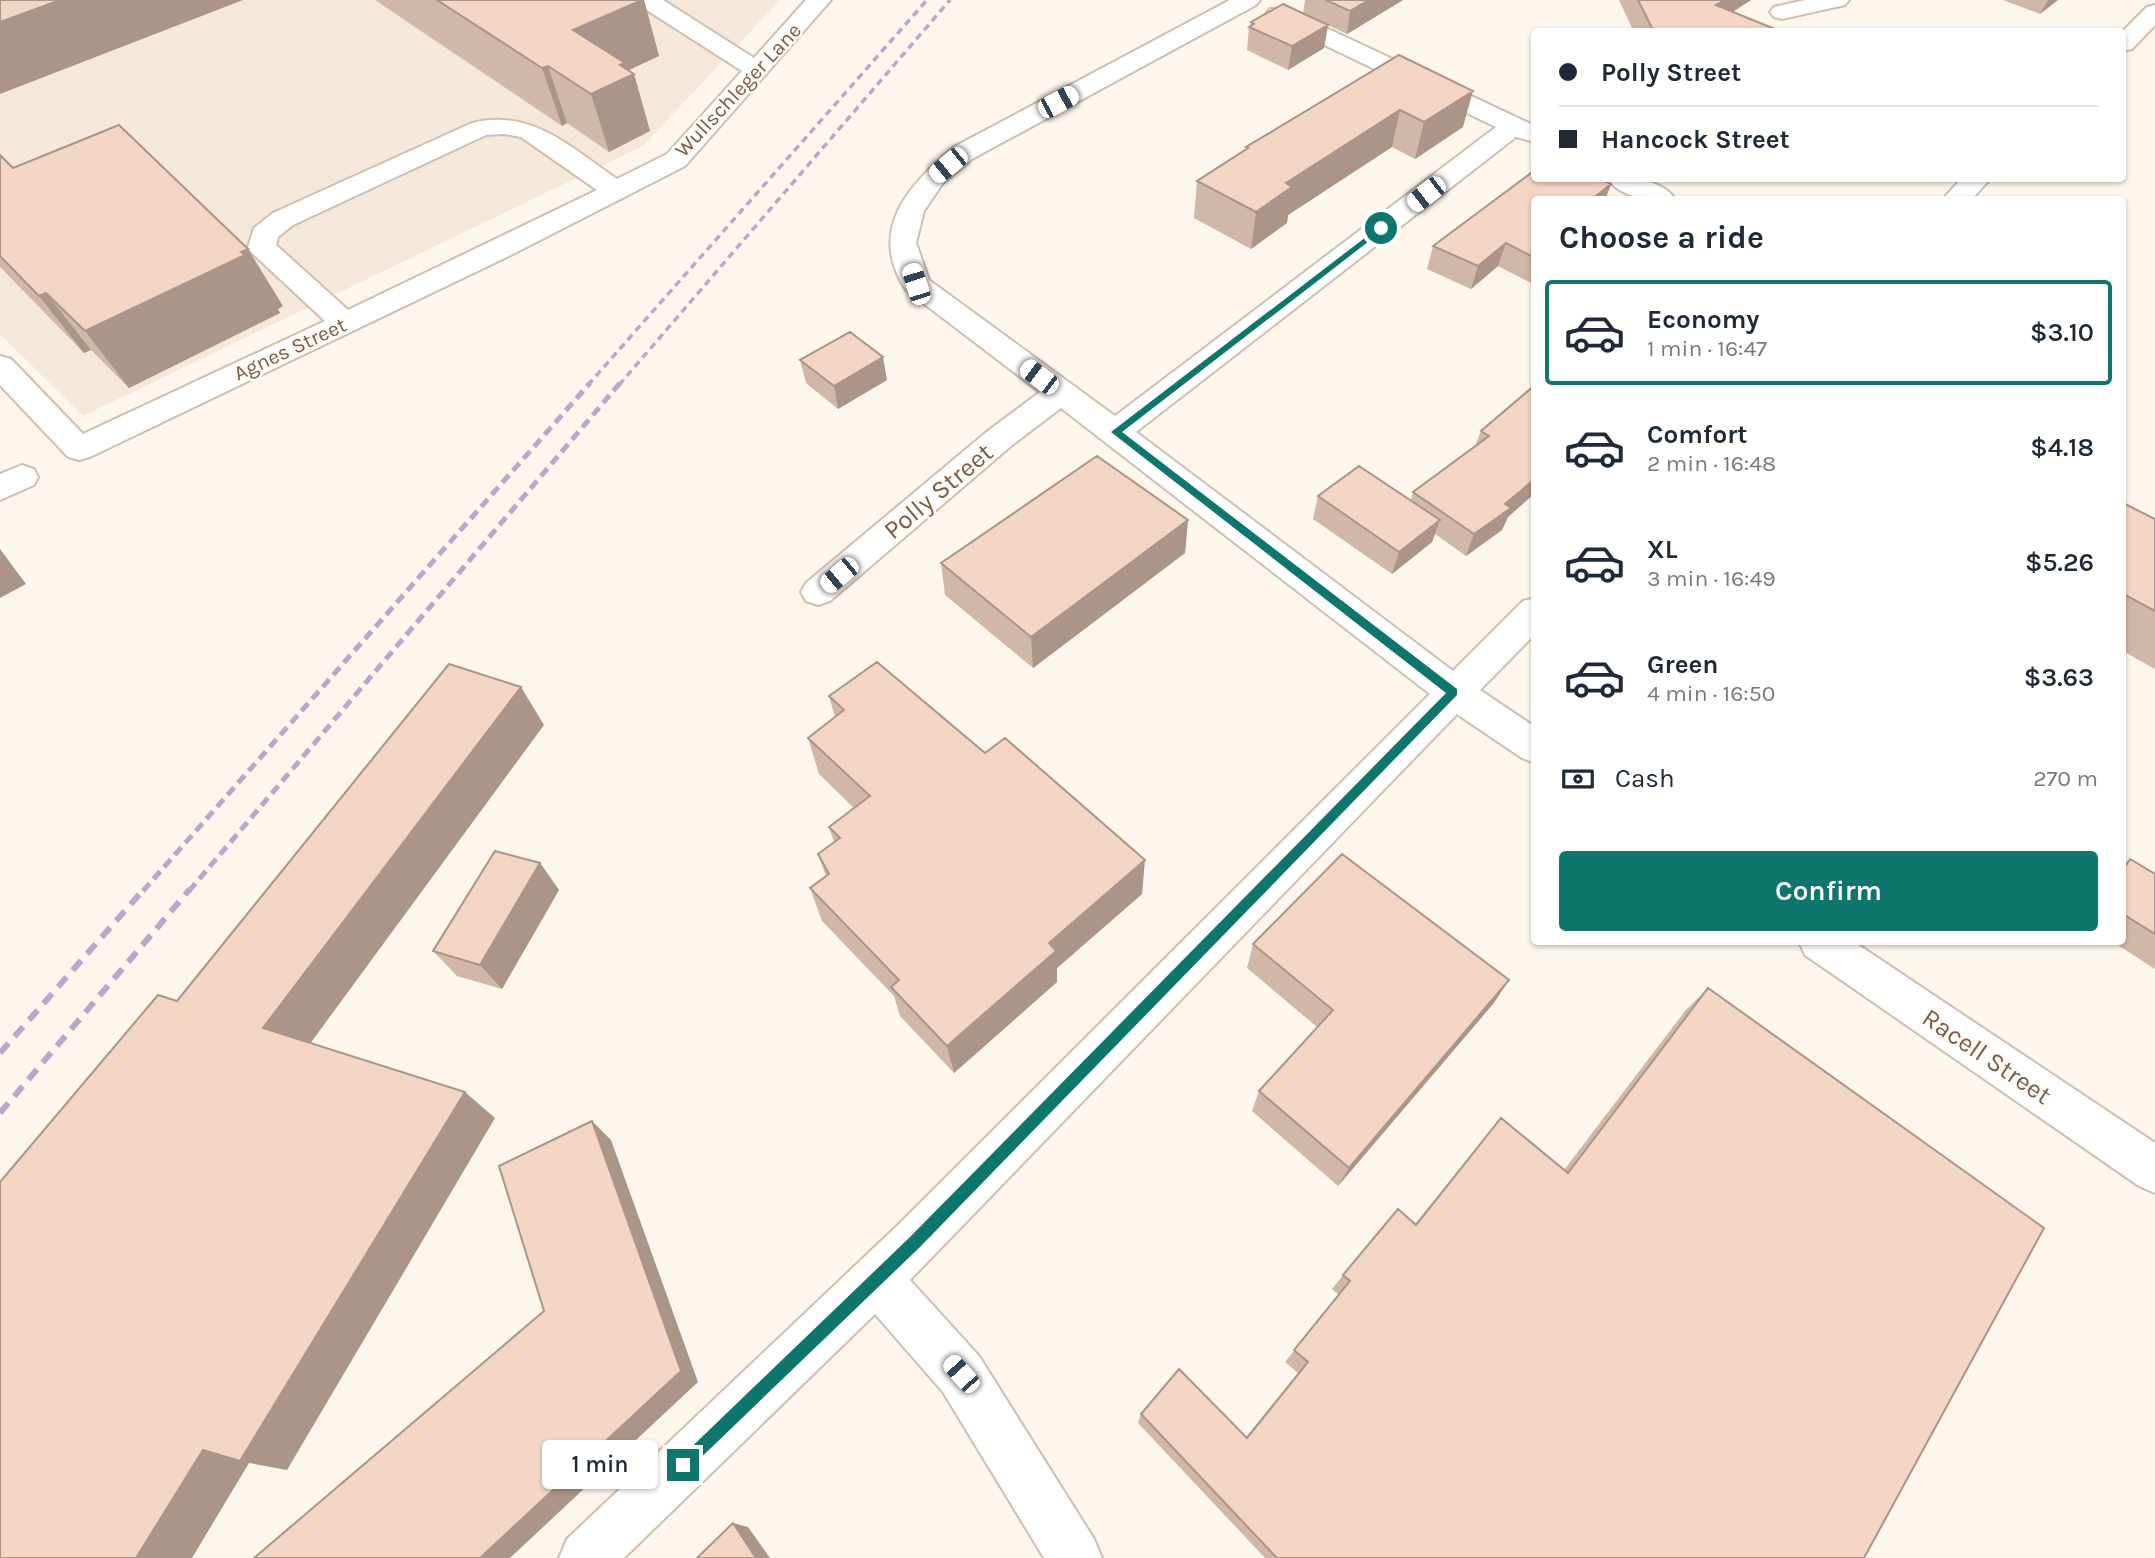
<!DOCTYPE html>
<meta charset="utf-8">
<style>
body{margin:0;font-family:Karla,sans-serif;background:#f6f6f7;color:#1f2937;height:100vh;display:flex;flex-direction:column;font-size:26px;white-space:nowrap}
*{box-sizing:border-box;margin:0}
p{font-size:23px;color:#747a83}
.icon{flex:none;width:38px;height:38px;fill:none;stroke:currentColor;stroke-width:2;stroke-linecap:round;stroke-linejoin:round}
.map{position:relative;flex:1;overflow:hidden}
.drawer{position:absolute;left:1531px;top:196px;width:595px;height:749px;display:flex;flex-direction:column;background:#fff;border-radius:7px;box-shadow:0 2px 5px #0004}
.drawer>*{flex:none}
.top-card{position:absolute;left:1531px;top:28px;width:595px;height:154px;border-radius:7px;box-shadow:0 2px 5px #0004;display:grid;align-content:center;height:154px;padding:0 28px;background:#fff}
.end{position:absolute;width:32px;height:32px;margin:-16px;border:9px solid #0f766e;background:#fff;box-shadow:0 0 0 4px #fff}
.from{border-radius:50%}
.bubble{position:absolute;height:49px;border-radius:7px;background:#fff;box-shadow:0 2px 5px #0004;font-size:23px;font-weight:600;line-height:49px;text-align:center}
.car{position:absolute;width:21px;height:42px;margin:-21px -10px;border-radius:9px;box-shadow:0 0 5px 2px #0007;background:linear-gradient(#fff 24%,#345 0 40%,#fff 0 76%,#345 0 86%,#fff 0)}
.top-card b{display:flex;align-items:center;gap:24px;height:66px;font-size:26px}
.top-card b+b{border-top:2px solid #e0e1e3}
.top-card i{width:18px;height:18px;background:#1f2937}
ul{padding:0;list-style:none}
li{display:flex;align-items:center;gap:21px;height:105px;margin:0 14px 10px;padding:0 14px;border:4px solid transparent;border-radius:7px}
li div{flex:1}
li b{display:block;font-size:26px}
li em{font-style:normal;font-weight:600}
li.selected{border-color:#0f766e}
li>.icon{width:63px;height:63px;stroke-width:1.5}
h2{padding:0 28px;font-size:32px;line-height:84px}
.pay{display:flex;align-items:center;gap:18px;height:77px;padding:0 28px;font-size:26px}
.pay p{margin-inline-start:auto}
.button{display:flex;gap:14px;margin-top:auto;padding:14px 28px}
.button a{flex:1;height:80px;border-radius:7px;background:#0f766e;color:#fff;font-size:28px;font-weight:600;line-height:80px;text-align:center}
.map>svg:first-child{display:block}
</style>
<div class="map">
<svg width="2155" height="1558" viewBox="0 0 2155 1558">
<rect width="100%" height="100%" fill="#fdf6ec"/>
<path fill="#f5e8da" d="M 0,0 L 780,0 L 643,146 L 83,416 L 0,334 Z"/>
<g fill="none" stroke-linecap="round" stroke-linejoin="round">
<g stroke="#d1beb0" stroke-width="4">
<path id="minor" d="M 635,0 L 663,0 L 754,58 L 806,0 L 831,0 L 685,166 L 511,255 L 90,457 L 79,460 L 68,457 L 0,385 L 0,356 L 11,359 L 83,434 L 325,321 L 252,253 L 248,247 L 254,228 L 273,213 L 472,123 C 532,108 571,148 617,179 L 667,154 L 742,71 L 639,5 ZM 504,134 L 521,137 L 597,190 L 348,310 L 276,245 L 278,237 L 293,225 L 486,135 Z
M 1230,0 L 1260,0 L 1256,5 L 972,159 L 943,183 L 924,211 L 916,243 L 929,280 L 1115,416 L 1496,127 L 1270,19 L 1266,14 L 1270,9 L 1286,9 L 1535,126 L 1535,142 L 1516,137 L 1136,432 L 1453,671 L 1523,601 L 1535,598 L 1535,634 L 1480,690 L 1535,727 L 1535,763 L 1522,758 L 1457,714 L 910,1280 L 979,1356 L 1094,1539 L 1102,1558 L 1044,1558 L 943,1392 L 875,1314 L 624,1558 L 559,1558 L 567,1539 L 898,1225 L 1430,694 L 1061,408 L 1011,446 L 830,601 L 818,605 L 806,601 L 801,592 L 806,583 L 989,430 L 1040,392 L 906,290 C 867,231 908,185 954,147 Z
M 1805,0 L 1849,0 L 1845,5 L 1782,19 L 1774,17 L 1770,12 L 1774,7 Z
M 2155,5 L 2155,25 L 2132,49 L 2123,51 L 2122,32 L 2147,7 Z
M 1607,178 C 1630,178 1661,178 1676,200 C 1653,200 1622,200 1607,178 Z
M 1962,178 L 1991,178 L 1971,200 L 1942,200 Z
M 22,465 L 34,469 L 38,477 L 34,485 L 0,500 L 0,474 Z
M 1799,942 L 1854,942 L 2155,1143 L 2155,1193 L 2139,1186 L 1805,955 Z"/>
</g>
<use href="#minor" fill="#fff" fill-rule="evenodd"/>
<path stroke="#b9a8c9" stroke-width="3.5" stroke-dasharray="7 5" stroke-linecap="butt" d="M 588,385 L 927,0
M 619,385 L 950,0"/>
<path stroke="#b9a8c9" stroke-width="5" stroke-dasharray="10 6" stroke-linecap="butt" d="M 143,891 L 590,383
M 189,891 L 620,383"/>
<path stroke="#b9a8c9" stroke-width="6" stroke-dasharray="13 9" stroke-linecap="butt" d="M 0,1053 L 144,889
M 0,1113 L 190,889"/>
</g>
<path fill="#d1b7a8" d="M 375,0 L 644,0 L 659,56 L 628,70 L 634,74 L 650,131 L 609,152 L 567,123 L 562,126 Z
M 1305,0 L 1403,0 L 1347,34 L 1328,25 L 1324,48 L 1288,70 L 1247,50 L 1249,27 L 1250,26 L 1251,22 L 1303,13 Z
M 1619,0 L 1751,0 L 1733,12 L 1782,32 L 1634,32 Z
M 2003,0 L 2058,0 L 2040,14 Z
M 1399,55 L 1463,127 L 1415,159 L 1392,147 L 1288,215 L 1287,223 L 1251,249 L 1194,218 L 1197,181 L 1245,150 L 1246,147 Z
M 0,155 L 13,168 L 283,306 L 278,309 L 280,313 L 129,388 L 91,350 L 84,353 L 0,267 Z
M 1535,170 L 1535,178 L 1599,178 L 1611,184 L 1605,200 L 1535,200 L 1535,285 L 1498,266 L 1471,289 L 1427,269 L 1433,246 Z
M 800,360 L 887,380 L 838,409 L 806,383 Z
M 1535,385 L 1535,493 L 1508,517 L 1502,530 L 1466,556 L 1435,534 L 1432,542 L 1392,574 L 1313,519 L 1318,496 L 1411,501 L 1413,492 L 1475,446 L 1481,431 Z
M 2123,503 L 2155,519 L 2155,669 L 2123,651 Z
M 1188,520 L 1185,553 L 1033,668 L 945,595 L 941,563 Z
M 829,696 L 1142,894 L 1057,968 L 1057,982 L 954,1073 L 900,1016 L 894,996 L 822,921 L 810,888 L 826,876 L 818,854 L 834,842 L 829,827 L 854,808 L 819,774 L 808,738 L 835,717 Z
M 2130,859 L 2155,874 L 2155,969 L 2113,942 L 2123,942 L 2123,865 Z
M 540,863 L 559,890 L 502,989 L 457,976 L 433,951 Z
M 1253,944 L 1509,980 L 1493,1004 L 1338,1186 L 1252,1111 L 1259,1091 L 1317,1027 L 1247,968 Z
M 1708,988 L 1864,1558 L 1265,1558 L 1138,1423 L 1141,1414 L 1246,1437 L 1298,1373 L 1285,1362 L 1339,1295 L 1332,1289 L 1343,1275 L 1415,1224 L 1501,1118 L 1564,1170 L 1685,1011 Z"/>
<path fill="#aa9588" d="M 28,0 L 243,0 L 0,94 L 0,22 Z
M 642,0 L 644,0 L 659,56 L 627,71 L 634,74 L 650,131 L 609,152 L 591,94 L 573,30 Z
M 1369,0 L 1403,0 L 1347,34 L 1350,11 Z
M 1725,0 L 1751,0 L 1707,28 L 1716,5 Z
M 2048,0 L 2058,0 L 2040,14 Z
M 1328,25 L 1324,48 L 1288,70 L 1292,46 Z
M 548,66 L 567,123 L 562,126 L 542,68 Z
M 1473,91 L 1463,127 L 1415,159 L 1424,122 Z
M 1400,110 L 1392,147 L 1288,215 L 1287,223 L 1251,249 L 1256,212 L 1286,183 Z
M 1611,184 L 1605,200 L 1591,200 Z
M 1506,243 L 1498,266 L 1471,289 L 1478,266 Z
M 248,249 L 283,306 L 278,309 L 280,313 L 129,388 L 85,331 Z
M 46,293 L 91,350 L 84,353 L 39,296 Z
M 883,357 L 887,380 L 838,409 L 834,386 Z
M 1535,479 L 1535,493 L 1508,517 L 1502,530 L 1466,556 L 1474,534 L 1505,504 Z
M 1188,520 L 1185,553 L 1033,668 L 1031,637 Z
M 1440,520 L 1432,542 L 1392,574 L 1399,552 Z
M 0,549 L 26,584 L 0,598 Z
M 521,687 L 544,725 L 301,1056 L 263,1028 Z
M 1145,860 L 1142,894 L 1057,968 L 1057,982 L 954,1073 L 947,1046 L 1049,943 Z
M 540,863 L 559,890 L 502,989 L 480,965 Z
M 1509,980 L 1493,1004 L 1338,1186 L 1349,1168 Z
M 465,1092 L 495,1118 L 287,1470 L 249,1463 L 192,1558 L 136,1558 L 203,1450 Z
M 592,1121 L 611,1140 L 698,1382 L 510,1558 L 480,1558 L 681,1371 Z
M 733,1523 L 748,1527 L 770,1558 L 756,1558 Z"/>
<path fill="#f3d5c3" stroke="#aa9588" stroke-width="2" d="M 0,0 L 60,0 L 0,22 Z
M 437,0 L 642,0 L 573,30 L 625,63 L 620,65 L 634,74 L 591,94 L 548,66 L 542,68 Z
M 1326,0 L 1369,0 L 1350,11 Z
M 1638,0 L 1725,0 L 1716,5 L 1782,32 L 1654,32 Z
M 1283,4 L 1328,25 L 1292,46 L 1249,27 L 1254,24 L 1251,22 Z
M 1399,55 L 1473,91 L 1424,122 L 1400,110 L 1286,183 L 1292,187 L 1256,212 L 1197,181 L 1248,148 L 1246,147 Z
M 119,125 L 248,249 L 241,252 L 245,255 L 85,331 L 46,293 L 39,296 L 0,256 L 0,155 L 13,168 Z
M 1535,170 L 1535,178 L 1599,178 L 1611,184 L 1591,200 L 1535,200 L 1535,258 L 1506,243 L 1478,266 L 1433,246 Z
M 850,332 L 883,357 L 834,386 L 800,360 Z
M 1535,385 L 1535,479 L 1505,504 L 1511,508 L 1474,534 L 1413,492 L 1489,436 L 1481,431 Z
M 1097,456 L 1188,520 L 1031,637 L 941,563 Z
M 1359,466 L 1440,520 L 1399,552 L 1318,496 Z
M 2123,503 L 2155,519 L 2155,611 L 2123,594 Z
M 877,662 L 985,753 L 1005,738 L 1145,860 L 1049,943 L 1056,951 L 947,1046 L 891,987 L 899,980 L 810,888 L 829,874 L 818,854 L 840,838 L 829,827 L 870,796 L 808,738 L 844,710 L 829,696 Z
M 449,664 L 521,687 L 263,1028 L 465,1092 L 240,1461 L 203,1450 L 136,1558 L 0,1558 L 0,1182 L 158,995 L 177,1001 Z
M 495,851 L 540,863 L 480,965 L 433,951 Z
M 1342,854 L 1509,980 L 1349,1168 L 1259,1091 L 1333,1010 L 1253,944 Z
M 2130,859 L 2155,874 L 2155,934 L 2123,914 L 2123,870 Z
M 1708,988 L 2044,1228 L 1864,1558 L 1277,1558 L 1141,1414 L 1179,1369 L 1247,1438 L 1308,1362 L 1294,1350 L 1350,1281 L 1343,1275 L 1398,1209 L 1416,1225 L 1501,1118 L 1568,1173 Z
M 592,1121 L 681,1371 L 480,1558 L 254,1558 L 544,1311 L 499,1166 Z
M 733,1523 L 756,1558 L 697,1558 Z"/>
<path fill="#0f766e" d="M 1379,227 L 1386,228 L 1122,432 L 1457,689 L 1457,695 L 920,1247 L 688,1470 L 683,1473 L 678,1470 L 675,1465 L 678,1460 L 910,1237 L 1446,693 L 1111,432 Z"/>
<g text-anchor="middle" stroke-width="5" stroke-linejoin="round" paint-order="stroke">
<g font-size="21" fill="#7a5c4d" stroke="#fffaf3">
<text transform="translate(738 90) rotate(-47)" y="7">Wullschleger Lane</text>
<text transform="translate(290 349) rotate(-25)" y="7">Agnes Street</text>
</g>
<g font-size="26" fill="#7a5c4d" stroke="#fffaf3">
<text transform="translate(938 491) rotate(-40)" y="9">Polly Street</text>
<text transform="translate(1987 1056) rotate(34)" y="9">Racell Street</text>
</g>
</g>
</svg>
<i class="end from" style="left:1381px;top:228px"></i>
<i class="end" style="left:683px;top:1465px"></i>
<div class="bubble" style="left:542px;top:1440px;width:116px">1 min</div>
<i class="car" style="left:1058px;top:102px;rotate:62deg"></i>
<i class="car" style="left:948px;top:165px;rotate:231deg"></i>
<i class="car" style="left:1426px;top:194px;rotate:232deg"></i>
<i class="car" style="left:916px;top:284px;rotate:342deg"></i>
<i class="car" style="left:1039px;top:377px;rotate:307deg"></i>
<i class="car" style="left:839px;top:575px;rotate:230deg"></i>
<i class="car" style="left:961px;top:1374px;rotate:318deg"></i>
<div class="top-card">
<b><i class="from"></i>Polly Street</b>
<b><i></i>Hancock Street</b>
</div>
<section class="drawer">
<h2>Choose a ride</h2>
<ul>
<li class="selected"><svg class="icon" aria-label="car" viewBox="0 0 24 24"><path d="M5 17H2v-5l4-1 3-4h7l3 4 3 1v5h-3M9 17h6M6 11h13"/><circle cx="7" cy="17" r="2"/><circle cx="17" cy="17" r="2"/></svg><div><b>Economy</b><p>1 min · 16:47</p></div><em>$3.10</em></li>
<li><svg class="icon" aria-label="car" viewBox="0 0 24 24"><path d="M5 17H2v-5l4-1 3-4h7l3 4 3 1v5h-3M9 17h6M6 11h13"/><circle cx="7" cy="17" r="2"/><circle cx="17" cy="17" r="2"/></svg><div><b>Comfort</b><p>2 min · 16:48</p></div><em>$4.18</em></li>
<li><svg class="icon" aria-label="car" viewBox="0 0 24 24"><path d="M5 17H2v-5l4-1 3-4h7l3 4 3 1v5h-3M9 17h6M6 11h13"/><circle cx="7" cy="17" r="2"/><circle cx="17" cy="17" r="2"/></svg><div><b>XL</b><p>3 min · 16:49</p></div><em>$5.26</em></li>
<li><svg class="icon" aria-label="car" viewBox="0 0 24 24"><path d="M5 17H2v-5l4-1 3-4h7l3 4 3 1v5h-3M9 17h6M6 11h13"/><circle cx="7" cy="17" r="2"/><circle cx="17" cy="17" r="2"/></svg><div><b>Green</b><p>4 min · 16:50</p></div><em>$3.63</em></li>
</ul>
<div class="pay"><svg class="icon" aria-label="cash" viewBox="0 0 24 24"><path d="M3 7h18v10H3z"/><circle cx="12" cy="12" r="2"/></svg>Cash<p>270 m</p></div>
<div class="button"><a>Confirm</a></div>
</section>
</div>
